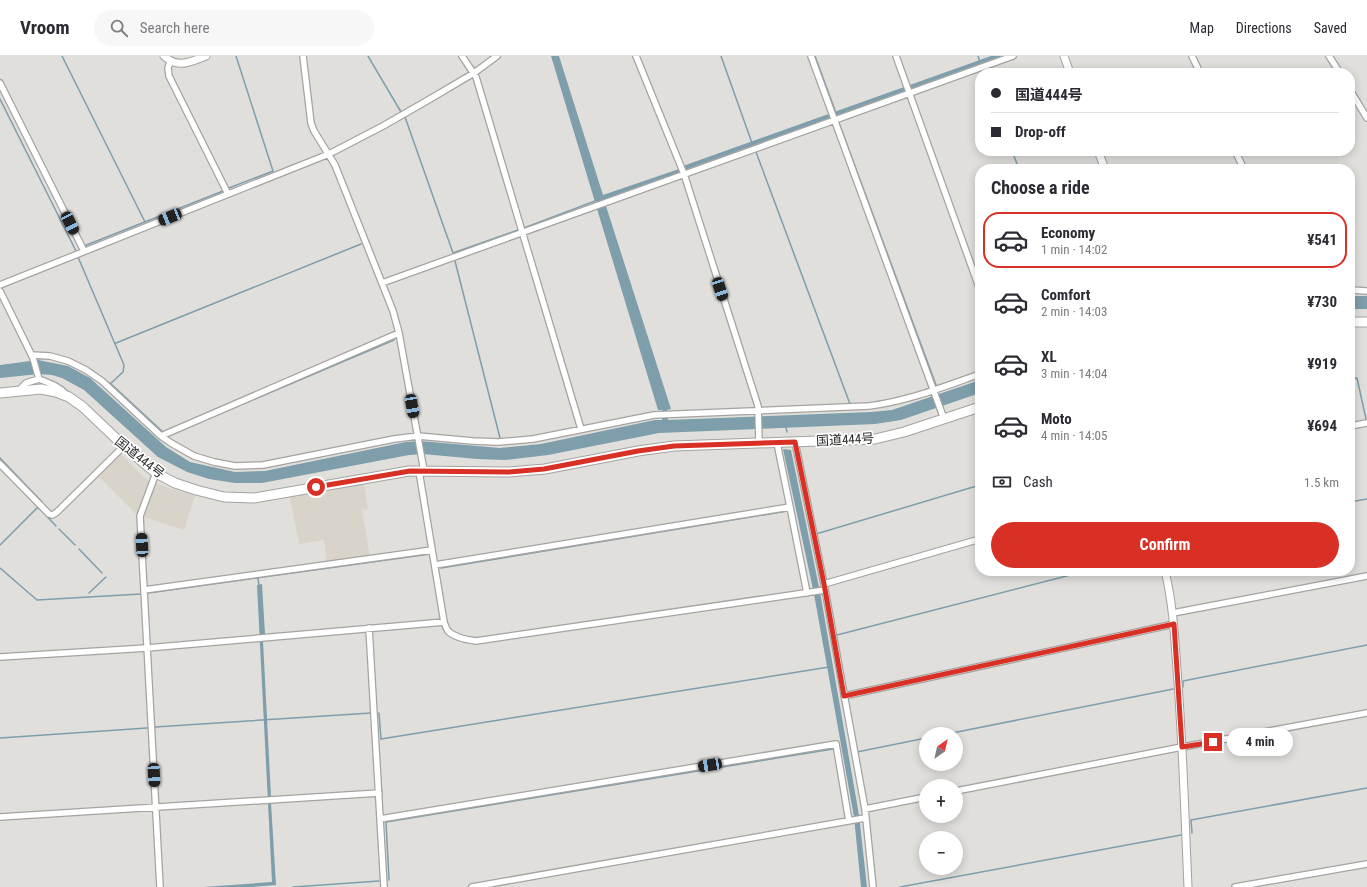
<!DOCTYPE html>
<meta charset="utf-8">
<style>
body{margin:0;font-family:"Roboto Condensed","Noto Sans JP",sans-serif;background:#f7f7f7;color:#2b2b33;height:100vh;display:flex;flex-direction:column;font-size:15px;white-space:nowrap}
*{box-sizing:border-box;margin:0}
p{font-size:13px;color:#7c7c81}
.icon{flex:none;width:22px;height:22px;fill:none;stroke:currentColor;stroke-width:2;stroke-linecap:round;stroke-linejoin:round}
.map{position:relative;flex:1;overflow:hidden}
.drawer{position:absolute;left:975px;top:108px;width:380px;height:412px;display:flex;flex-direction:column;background:#fff;border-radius:16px;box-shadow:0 2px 10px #0003}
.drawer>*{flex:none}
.banner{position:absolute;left:975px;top:12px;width:380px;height:88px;border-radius:16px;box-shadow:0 2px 10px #0003;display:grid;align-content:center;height:88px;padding:0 16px;background:#fff}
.needle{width:26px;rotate:34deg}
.controls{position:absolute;left:919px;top:671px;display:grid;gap:8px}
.controls a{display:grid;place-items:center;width:44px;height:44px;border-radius:50%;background:#fff;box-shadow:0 2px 10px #0003;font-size:20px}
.end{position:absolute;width:18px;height:18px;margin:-9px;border:5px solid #d93025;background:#fff;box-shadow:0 0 0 2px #fff}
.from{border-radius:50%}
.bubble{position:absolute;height:28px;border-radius:14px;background:#fff;box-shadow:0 2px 10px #0003;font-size:13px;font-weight:700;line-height:28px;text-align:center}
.car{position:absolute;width:12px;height:24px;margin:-12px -6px;border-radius:5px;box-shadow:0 0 3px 1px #0007;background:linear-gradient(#222 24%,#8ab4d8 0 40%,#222 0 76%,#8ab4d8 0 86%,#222 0)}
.banner b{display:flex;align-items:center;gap:14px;height:38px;font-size:15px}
.banner b+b{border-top:1px solid #e1e1e2}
.banner i{width:10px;height:10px;background:#2b2b33}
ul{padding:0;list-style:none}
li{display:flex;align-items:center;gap:12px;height:56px;margin:0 8px 6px;padding:0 8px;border:2px solid transparent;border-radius:16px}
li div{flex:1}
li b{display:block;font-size:15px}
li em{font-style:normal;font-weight:700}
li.on{border-color:#d93025}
li>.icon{width:36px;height:36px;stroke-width:1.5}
h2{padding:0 16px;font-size:18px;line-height:48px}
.pay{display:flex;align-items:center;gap:10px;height:44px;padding:0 16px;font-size:15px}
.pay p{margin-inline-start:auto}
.button{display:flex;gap:8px;margin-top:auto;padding:8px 16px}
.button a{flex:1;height:46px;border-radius:24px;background:#d93025;color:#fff;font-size:16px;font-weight:700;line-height:46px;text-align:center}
header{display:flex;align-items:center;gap:24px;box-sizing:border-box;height:56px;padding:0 20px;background:#fff;border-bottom:1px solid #e1e1e2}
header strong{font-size:19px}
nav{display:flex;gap:22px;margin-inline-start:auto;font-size:14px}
.search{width:280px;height:36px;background:#f7f7f7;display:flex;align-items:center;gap:10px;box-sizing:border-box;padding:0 14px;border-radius:22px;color:#7c7c81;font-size:15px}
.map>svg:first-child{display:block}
</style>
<header>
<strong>Vroom</strong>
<div class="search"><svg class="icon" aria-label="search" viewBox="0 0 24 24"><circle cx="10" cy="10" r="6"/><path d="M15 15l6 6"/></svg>Search here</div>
<nav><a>Map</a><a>Directions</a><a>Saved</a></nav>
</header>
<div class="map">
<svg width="1367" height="831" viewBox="0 0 1367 831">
<rect width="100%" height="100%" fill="#e1dfdc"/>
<path fill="#d9d4ca" d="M 120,397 L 148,425 L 195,440 L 184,474 L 137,459 L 97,419 Z
M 364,428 L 368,453 L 362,454 L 370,501 L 327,507 L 324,484 L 299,488 L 290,441 Z"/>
<path fill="#7e9eab" d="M 551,0 L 559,0 L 603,139 L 679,113 L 683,110 L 991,0 L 1002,0 L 685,114 L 680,114 L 680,116 L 602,144 L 604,150 L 606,150 L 671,353 L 667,354 L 668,364 L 871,356 L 892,354 L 980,324 L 980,337 L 901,364 L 875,368 L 659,377 L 548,399 L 505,404 L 477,403 L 423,398 L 409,399 L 262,427 L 235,427 L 209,423 L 187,416 L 158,401 L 84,334 L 62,322 L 52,319 L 39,318 L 0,322 L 0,309 L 38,304 L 68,310 L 90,322 L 166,391 L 190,406 L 235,416 L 265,415 L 406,386 L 420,385 L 500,392 L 541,388 L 655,364 L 662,364 L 662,354 L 658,354 L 597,153 L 600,152 L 597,145 L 595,146 Z
M 1350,240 L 1367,240 L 1367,253 L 1350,253 Z
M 783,393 L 791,394 L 820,536 L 859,759 L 867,831 L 861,831 L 854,761 L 814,538 Z
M 262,528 L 265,578 L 262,579 L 262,585 L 263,585 L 271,740 L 270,741 L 270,747 L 271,747 L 276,829 L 252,831 L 203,831 L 272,826 L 257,529 Z"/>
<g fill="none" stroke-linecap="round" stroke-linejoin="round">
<path stroke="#7e9eab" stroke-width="1.5" d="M 62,0 L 145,166
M 368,0 L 401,56
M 721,0 L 752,87
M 815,0 L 836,57
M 978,0 L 980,6
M 983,14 L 984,17
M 0,43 L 77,197
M 405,61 L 453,197 L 518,174
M 839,67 L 936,329
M 1012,95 L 1019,113
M 756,96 L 850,348
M 229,132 L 273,115 L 236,0
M 524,172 L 595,145
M 84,190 L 223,135
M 78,201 L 124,309 L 123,316 L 109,329
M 455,205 L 500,382
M 116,287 L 361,188
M 1350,323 L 1357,322 L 1366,363 L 1367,363
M 110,327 L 163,376
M 786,372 L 787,376
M 177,376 L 394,284
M 0,402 L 42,446
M 1350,446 L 1367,443
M 59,473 L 75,489
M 816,478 L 980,429
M 0,489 L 38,451 L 56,470
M 79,493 L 102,517
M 0,512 L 37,544 L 141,538
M 441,512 L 787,455
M 258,522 L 259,530
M 89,537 L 106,521
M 148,537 L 430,498
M 837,579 L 1086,515
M 1183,631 L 1183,625 L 1367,589
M 379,657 L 381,683 L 829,611
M 155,671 L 371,657
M 947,678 L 1173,633
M 0,682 L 147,672
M 857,696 L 926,682
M 1192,777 L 1191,764 L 1367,732
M 389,824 L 386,766 L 833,693
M 293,831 L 379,825
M 900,831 L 1181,779"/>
<g stroke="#a4a3a0" stroke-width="8">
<path id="minor" d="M 303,0 L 311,67 L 314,75 L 335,109 L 393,255 L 399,277 L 424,415
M 462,0 L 476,21 L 581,373
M 636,0 L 684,118 L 758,350 L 759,387
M 811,0 L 944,363
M 896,0 L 980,234
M 1192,0 L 1200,17
M 1329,0 L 1340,17
M 170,6 L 168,12 L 169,20 L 228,138
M 0,27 L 84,195
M 1350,34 L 1367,62
M 1235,95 L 1244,113
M 382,227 L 1013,0
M 0,229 L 329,98 L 383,70 L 430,43 L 474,17 L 497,0
M 1350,234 L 1367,235
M 0,235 L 33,302 L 39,323 C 49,327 59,330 67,339
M 32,299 L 50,300 L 68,305 L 86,314 L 102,325 L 161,380 L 171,387 L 194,400 L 214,406 L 235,410 L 263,409 L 394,383 L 418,380 L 473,385 L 498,386 L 533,383 L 654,359 L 869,350 C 908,345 943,331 980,318
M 19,334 L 26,327 L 39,323
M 1350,370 L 1367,367
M 161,380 L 399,277
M 795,386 L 824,528 L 865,753 L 873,831
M 0,408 L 49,458 L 52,459 L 56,457 L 124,390
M 419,415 L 444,566 C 445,569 446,572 448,575 C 454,581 468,584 476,585 L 825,534
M 156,417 L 140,460 L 160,831
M 790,451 L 807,537
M 435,509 L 790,451 L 777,387
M 824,528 L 980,483
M 144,534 L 432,494
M 1173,557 L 1367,520
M 369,572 L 384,831
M 0,601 L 147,592 L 444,566
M 844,640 L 1174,568
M 956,735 L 1182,691 L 1367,657
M 865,753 L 926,741
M 0,761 L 379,737
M 380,763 L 836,688 L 849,765
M 472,831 L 865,762
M 1235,831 L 1367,808"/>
</g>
<g stroke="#a4a3a0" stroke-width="9">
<path id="tertiary" d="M 164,0 C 178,13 190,6 206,0
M 1064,0 L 1070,17
M 1098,95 L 1105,113
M 1165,515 C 1174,552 1175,589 1178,627 C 1183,695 1185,763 1188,831"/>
</g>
<g stroke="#a4a3a0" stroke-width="11">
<path id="trunk" d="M 1350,266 L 1367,266
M 0,337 L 41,333 L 56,336 L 69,341 L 83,351 L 124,390 L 156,417 L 175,427 L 196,434 L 224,441 L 254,442 L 409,415 L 509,416 L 545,413 L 638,395 L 674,390 L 875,383 L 904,376 L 980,351"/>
</g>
<use href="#minor" stroke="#fff" stroke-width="5.5"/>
<use href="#tertiary" stroke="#fff" stroke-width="7"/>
<use href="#trunk" stroke="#fff" stroke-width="9"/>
</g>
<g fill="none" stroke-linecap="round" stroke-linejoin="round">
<path stroke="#d93025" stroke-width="5" d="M 316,431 L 410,415 L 509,416 L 544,413 L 638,395 L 674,390 L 795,386 L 824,528 L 844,640 L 1174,568 L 1182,691 L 1213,686"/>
</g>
<g text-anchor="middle" stroke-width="3.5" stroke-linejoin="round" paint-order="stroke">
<g font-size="13" fill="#2a2a28" stroke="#fff">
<text transform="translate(845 383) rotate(-3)" y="5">国道444号</text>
<text transform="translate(140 401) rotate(38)" y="5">国道444号</text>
</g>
</g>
</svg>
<div class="controls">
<a><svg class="needle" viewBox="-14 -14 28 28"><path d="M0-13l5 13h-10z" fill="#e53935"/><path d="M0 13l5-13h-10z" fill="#7c7c81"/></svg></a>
<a>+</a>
<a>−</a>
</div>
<i class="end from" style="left:316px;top:431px"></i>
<i class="end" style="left:1213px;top:686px"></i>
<div class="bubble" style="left:1227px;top:672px;width:66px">4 min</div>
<i class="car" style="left:170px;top:161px;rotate:248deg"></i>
<i class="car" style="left:70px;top:167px;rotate:153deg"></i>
<i class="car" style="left:720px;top:233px;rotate:162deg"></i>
<i class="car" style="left:412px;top:350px;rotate:170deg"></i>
<i class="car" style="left:142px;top:489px;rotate:357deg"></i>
<i class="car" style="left:710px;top:709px;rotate:261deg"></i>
<i class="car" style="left:154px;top:719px;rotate:177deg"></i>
<div class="banner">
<b><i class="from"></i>国道444号</b>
<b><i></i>Drop-off</b>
</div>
<section class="drawer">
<h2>Choose a ride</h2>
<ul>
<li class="on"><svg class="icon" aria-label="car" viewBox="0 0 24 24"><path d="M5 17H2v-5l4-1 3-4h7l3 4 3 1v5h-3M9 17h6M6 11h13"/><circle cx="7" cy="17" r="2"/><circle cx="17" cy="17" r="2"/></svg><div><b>Economy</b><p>1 min · 14:02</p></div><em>¥541</em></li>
<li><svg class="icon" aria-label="car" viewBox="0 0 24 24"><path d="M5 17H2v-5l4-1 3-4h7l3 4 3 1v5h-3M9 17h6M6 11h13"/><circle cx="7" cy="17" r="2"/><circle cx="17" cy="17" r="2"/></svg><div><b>Comfort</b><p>2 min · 14:03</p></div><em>¥730</em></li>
<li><svg class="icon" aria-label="car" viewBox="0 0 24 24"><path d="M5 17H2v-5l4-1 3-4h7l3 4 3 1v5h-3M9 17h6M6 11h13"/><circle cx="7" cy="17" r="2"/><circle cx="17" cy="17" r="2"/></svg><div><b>XL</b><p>3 min · 14:04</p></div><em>¥919</em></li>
<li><svg class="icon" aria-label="car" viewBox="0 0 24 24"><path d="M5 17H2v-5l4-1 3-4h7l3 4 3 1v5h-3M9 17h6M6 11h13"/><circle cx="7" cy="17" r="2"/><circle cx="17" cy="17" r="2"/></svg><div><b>Moto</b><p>4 min · 14:05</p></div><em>¥694</em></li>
</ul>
<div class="pay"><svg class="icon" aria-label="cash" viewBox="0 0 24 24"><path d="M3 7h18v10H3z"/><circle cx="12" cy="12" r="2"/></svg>Cash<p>1.5 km</p></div>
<div class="button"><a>Confirm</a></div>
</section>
</div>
